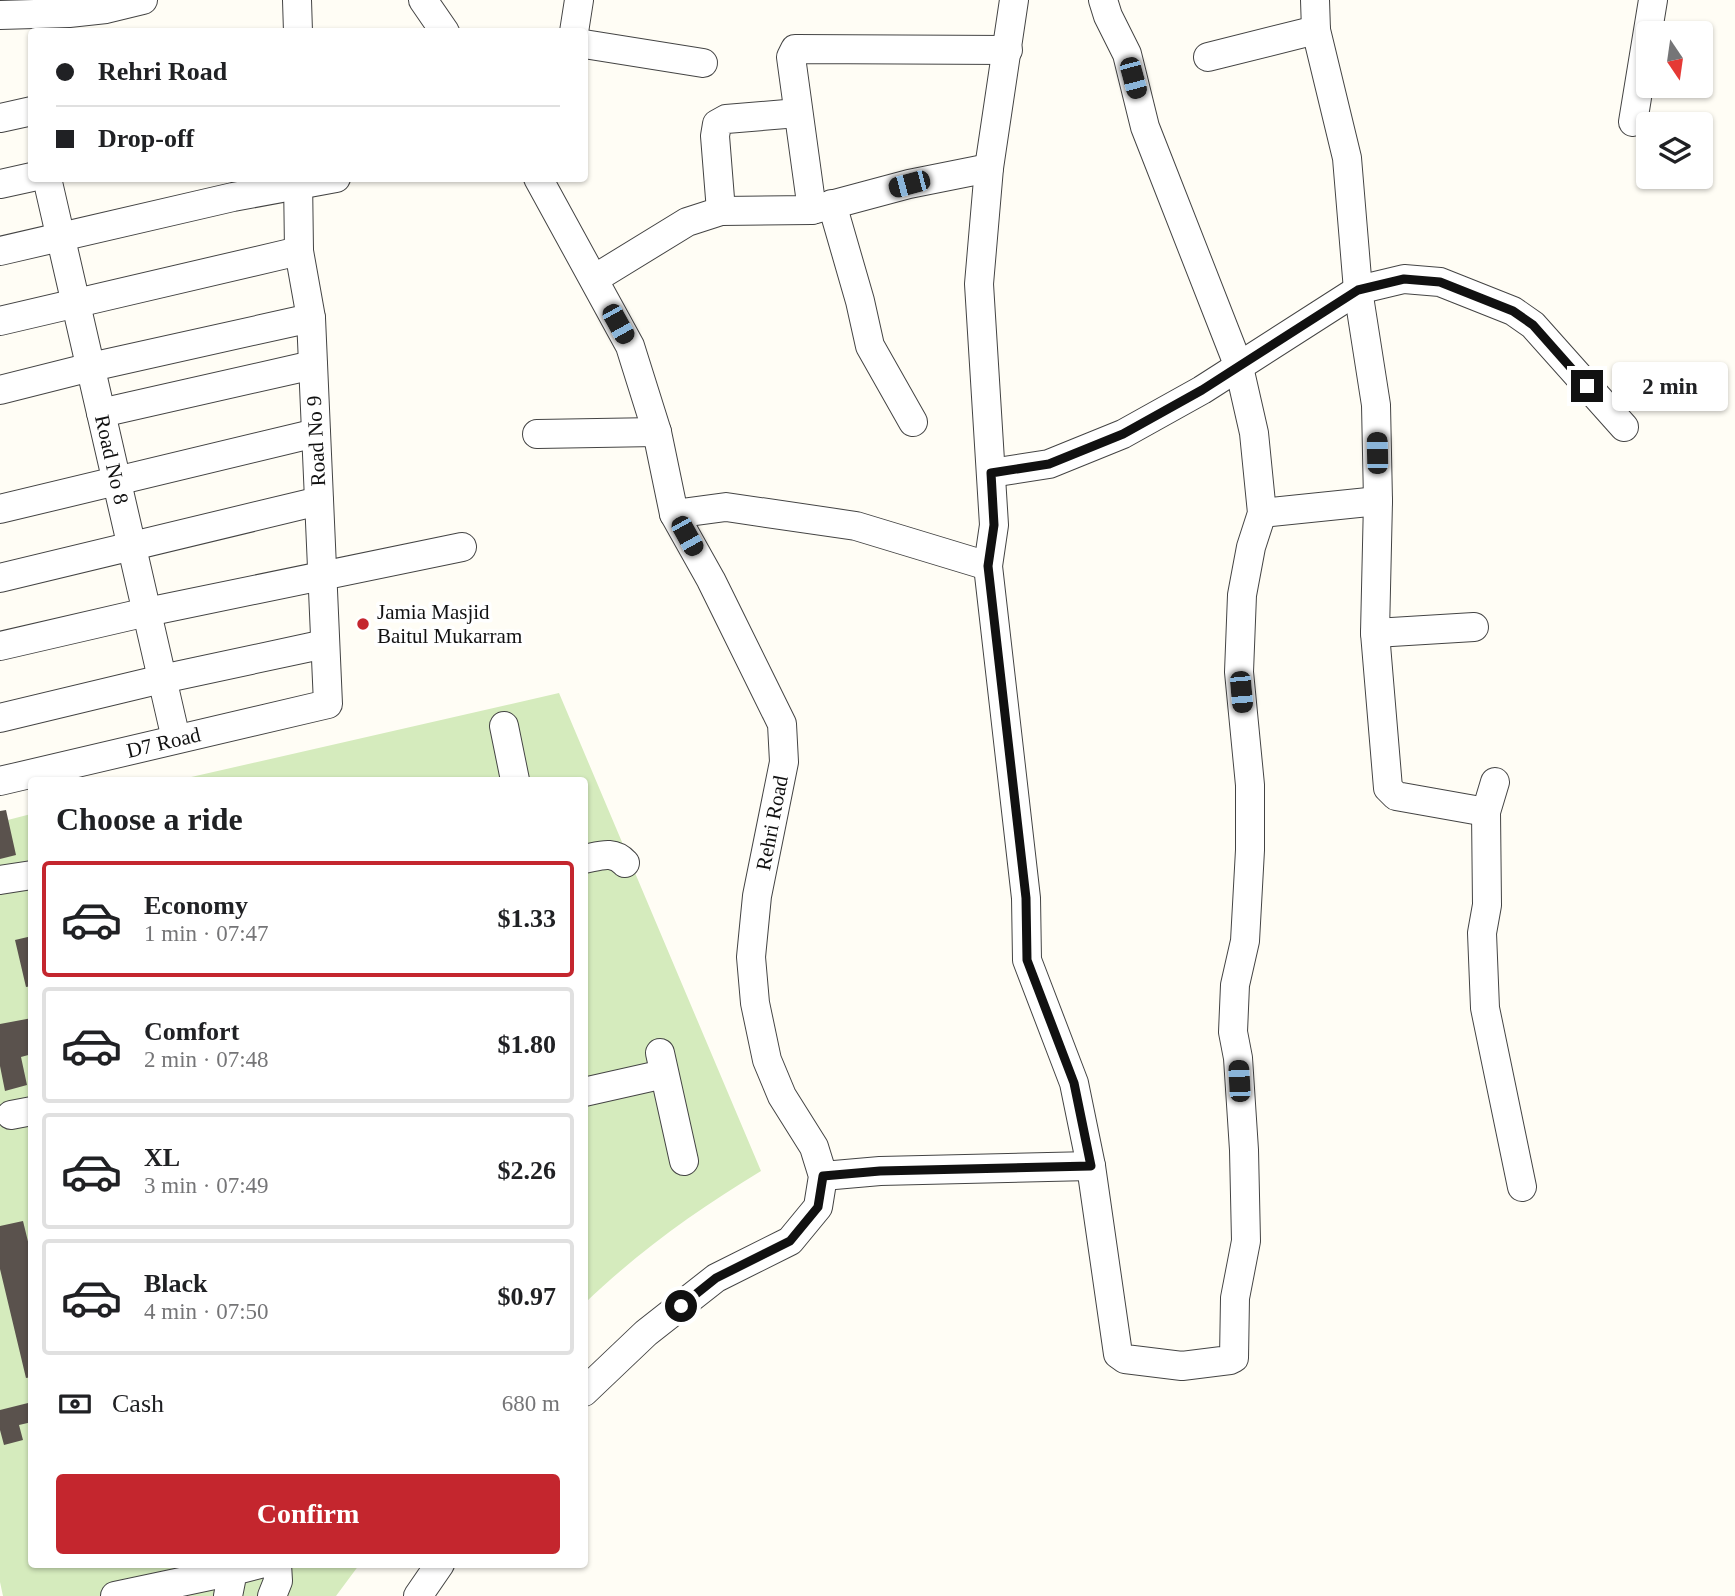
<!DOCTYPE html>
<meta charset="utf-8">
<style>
body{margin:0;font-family:"Times New Roman",serif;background:#f2f2f2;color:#202124;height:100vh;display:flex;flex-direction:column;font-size:26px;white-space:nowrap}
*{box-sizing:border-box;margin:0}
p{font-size:23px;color:#757577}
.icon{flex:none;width:38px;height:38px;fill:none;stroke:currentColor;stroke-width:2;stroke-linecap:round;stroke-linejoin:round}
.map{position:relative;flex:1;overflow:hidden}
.details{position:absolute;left:28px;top:777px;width:560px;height:791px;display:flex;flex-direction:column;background:#fff;border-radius:7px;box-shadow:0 2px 5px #0004}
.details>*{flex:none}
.guide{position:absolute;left:28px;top:28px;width:560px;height:154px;border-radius:7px;box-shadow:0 2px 5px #0004;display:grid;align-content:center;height:154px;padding:0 28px;background:#fff}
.needle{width:46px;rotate:167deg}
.controls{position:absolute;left:1636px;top:21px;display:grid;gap:14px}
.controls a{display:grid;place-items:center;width:77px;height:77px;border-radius:7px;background:#fff;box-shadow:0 2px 5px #0004;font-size:35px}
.end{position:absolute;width:32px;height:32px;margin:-16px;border:9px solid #111;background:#fff;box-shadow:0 0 0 4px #fff}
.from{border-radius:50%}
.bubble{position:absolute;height:49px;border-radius:7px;background:#fff;box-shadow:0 2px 5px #0004;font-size:23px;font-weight:700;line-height:49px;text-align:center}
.car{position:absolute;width:21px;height:42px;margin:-21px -10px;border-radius:9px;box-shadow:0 0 5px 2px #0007;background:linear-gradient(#222 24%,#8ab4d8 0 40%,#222 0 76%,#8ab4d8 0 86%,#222 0)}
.guide b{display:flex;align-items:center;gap:24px;height:66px;font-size:26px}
.guide b+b{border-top:2px solid #e0e0e0}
.guide i{width:18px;height:18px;background:#202124}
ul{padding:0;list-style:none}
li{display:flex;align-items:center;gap:21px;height:116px;margin:0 14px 10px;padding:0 14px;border:4px solid #e0e0e0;border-radius:7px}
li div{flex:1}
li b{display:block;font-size:26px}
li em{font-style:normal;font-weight:700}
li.active{border-color:#c4262e}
li>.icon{width:63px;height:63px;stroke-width:1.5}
h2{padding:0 28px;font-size:32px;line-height:84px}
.pay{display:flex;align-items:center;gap:18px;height:77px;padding:0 28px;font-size:26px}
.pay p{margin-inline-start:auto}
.button{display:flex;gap:14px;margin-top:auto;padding:14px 28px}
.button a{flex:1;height:80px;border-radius:7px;background:#c4262e;color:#fff;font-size:28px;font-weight:700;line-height:80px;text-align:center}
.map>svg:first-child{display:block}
</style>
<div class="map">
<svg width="1735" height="1596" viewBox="0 0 1735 1596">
<rect width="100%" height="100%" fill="#fffdf5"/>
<path fill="#d5ebbd" d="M 559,693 L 761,1171 C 698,1209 638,1252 585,1303 L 584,780 L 178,780 Z
M 31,814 L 32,1564 L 359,1565 L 336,1596 L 3,1596 L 0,1582 L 0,822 Z"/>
<path fill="#5a524d" d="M 6,810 L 16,855 L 0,859 L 0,811 Z
M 32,936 L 32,986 L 26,987 L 15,940 Z
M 32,1018 L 32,1054 L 21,1057 L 27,1085 L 5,1091 L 0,1066 L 0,1024 Z
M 23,1221 L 32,1258 L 32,1377 L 26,1378 L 0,1269 L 0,1226 Z
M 32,1402 L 32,1422 L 19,1425 L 23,1440 L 4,1445 L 0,1430 L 0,1410 Z"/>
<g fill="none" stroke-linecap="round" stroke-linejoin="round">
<g stroke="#444" stroke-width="30">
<g id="minor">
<path d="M 297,0 L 298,32"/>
<path d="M 423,0 L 445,32"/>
<path d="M 1014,0 L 989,168 L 979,284 L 994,525 L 988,566 L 1026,898 L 1027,960 L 1074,1083 L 1091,1166 L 1118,1354 L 1125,1359 L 1182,1366 L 1230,1360 L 1234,1358 L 1235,1298 L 1246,1241 L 1244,1150 L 1238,1058 L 1233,1032 L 1235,985 L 1245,941 L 1250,850 L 1250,785 L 1239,672 L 1242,595 L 1251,547 L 1262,513 L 1254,433 L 1239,367 L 1145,127 L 1127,54 L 1108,16 L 1103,0"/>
<path d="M 1315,0 L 1316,30 L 1347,158 L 1358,290 L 1376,405 L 1378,501 L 1375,633 L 1388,788 L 1396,796 L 1486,812"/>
<path d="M 0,15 L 69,13 L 106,9 L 143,0"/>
<path d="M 574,32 L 579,0"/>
<path d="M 584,44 L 703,63"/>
<path d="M 1208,57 L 1316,30"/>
<path d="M 0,118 L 32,111"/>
<path d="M 1633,122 L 1653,0"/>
<path id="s1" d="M 47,178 L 176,739"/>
<path d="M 538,178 L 630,346 L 657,432 L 674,514 L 711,580 L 782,724 L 784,762 L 757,896 L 751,957 L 755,1003 L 767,1060 L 782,1096 L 814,1147 L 823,1176 L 818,1207 L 790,1241 L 716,1278 L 646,1333 L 584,1392"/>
<path d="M 0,184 L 32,177"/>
<path d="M 832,204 L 860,301 L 870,346 L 913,422"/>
<path d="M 812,210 L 791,57 L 795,49 L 1008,50"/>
<path d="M 721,211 L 715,136 L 717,124 L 726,119 L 798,113"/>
<path d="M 0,251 L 233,197 L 336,178"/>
<path d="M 594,279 L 687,222 L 721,211 L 812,210 L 909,184 L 989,168"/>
<path d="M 0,321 L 299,251"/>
<path d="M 0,390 L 91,367 L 311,318"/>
<path d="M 101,413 L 313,365"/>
<path d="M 537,434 L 657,432"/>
<path d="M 991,473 L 1049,464 L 1123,434 L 1202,390 L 1358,290 L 1404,279 L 1440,282 L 1513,311 L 1533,325 L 1624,427"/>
<path d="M 0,509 L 316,433"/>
<path d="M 1262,513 L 1378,501"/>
<path d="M 674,514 L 726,507 L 856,526 L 988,566"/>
<path d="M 0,578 L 319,501"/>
<path d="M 1375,633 L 1474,627"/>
<path d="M 0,646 L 147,612 L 462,547"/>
<path d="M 0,718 L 162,679 L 325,644"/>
<path d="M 504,726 L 515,780"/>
<path id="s2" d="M 0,781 L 328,704 L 311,318 L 299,251 L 298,178"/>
<path d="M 1495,782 L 1486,812 L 1487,905 L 1482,933 L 1485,1008 L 1522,1187"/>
<path d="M 584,859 C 600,856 613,850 625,863"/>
<path d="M 0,880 L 32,875"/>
<path d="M 660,1053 L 684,1161"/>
<path d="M 584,1092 L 664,1074"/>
<path d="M 11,1115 L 32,1111"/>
<path d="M 823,1176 L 880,1171 L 1091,1166"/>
<path d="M 115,1596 L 233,1571"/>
<path d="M 228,1596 L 233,1571 L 260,1564"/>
<path d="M 272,1596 L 278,1581 L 277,1564"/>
<path d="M 418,1596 L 440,1564"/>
</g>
</g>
<use href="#minor" stroke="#fff" stroke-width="28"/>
</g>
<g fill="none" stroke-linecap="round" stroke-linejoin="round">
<path stroke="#111" stroke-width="9" d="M 681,1306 L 716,1278 L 790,1241 L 818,1207 L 823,1176 L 880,1171 L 1091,1166 L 1074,1083 L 1027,960 L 1026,898 L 988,566 L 994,525 L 991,473 L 1049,464 L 1123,434 L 1202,390 L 1358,290 L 1404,279 L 1440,282 L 1513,311 L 1533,325 L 1587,386"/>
</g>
<circle fill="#c4262e" stroke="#fff" stroke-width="2.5" cx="363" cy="624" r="7"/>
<g text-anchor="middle" stroke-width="7" stroke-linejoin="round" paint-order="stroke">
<g font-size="21" fill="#111" stroke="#fff">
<text transform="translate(316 441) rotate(-93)" y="7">Road No 9</text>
<text dy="7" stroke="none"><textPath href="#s1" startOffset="289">Road No 8</textPath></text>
<text dy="7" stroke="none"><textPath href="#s2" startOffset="168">D7 Road</textPath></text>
<text transform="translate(772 823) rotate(-79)" y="7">Rehri Road</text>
</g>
<g font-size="21" fill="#111" stroke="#fff" text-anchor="start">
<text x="377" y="619">Jamia Masjid<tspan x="377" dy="24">Baitul Mukarram</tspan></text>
</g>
</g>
</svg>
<div class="controls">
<a><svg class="needle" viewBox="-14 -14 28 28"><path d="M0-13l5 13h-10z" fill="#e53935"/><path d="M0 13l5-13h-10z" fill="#757577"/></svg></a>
<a><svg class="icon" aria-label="layers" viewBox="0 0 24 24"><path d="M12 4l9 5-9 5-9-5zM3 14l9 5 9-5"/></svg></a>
</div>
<i class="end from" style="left:681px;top:1306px"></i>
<i class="end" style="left:1587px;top:386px"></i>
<div class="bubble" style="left:1612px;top:362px;width:116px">2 min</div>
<i class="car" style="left:1133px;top:78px;rotate:165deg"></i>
<i class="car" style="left:909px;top:184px;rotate:255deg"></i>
<i class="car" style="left:618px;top:324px;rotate:151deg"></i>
<i class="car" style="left:1377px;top:453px;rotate:359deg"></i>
<i class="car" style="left:687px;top:536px;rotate:151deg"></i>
<i class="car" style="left:1241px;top:692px;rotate:175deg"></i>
<i class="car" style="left:1239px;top:1081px;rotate:357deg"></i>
<div class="guide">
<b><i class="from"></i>Rehri Road</b>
<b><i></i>Drop-off</b>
</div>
<section class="details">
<h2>Choose a ride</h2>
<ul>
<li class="active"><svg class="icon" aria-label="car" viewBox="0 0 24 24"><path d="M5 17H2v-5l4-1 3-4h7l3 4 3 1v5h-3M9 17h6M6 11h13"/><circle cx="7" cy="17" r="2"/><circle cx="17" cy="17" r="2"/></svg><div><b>Economy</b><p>1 min · 07:47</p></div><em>$1.33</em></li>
<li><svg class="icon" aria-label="car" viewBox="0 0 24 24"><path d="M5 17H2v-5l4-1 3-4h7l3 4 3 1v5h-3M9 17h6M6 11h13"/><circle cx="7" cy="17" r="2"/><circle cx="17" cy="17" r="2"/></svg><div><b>Comfort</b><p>2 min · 07:48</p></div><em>$1.80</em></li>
<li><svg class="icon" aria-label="car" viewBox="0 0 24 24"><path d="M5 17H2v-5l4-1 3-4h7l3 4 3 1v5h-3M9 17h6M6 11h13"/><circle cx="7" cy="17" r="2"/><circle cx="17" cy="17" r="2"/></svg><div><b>XL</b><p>3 min · 07:49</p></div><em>$2.26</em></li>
<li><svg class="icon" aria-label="car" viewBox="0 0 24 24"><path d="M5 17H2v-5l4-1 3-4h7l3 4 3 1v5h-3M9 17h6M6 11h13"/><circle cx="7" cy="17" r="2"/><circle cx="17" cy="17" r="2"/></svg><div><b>Black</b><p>4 min · 07:50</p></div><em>$0.97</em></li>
</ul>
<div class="pay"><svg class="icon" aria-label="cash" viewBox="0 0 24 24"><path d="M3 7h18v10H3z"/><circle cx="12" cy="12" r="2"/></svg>Cash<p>680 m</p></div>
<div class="button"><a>Confirm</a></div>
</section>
</div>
